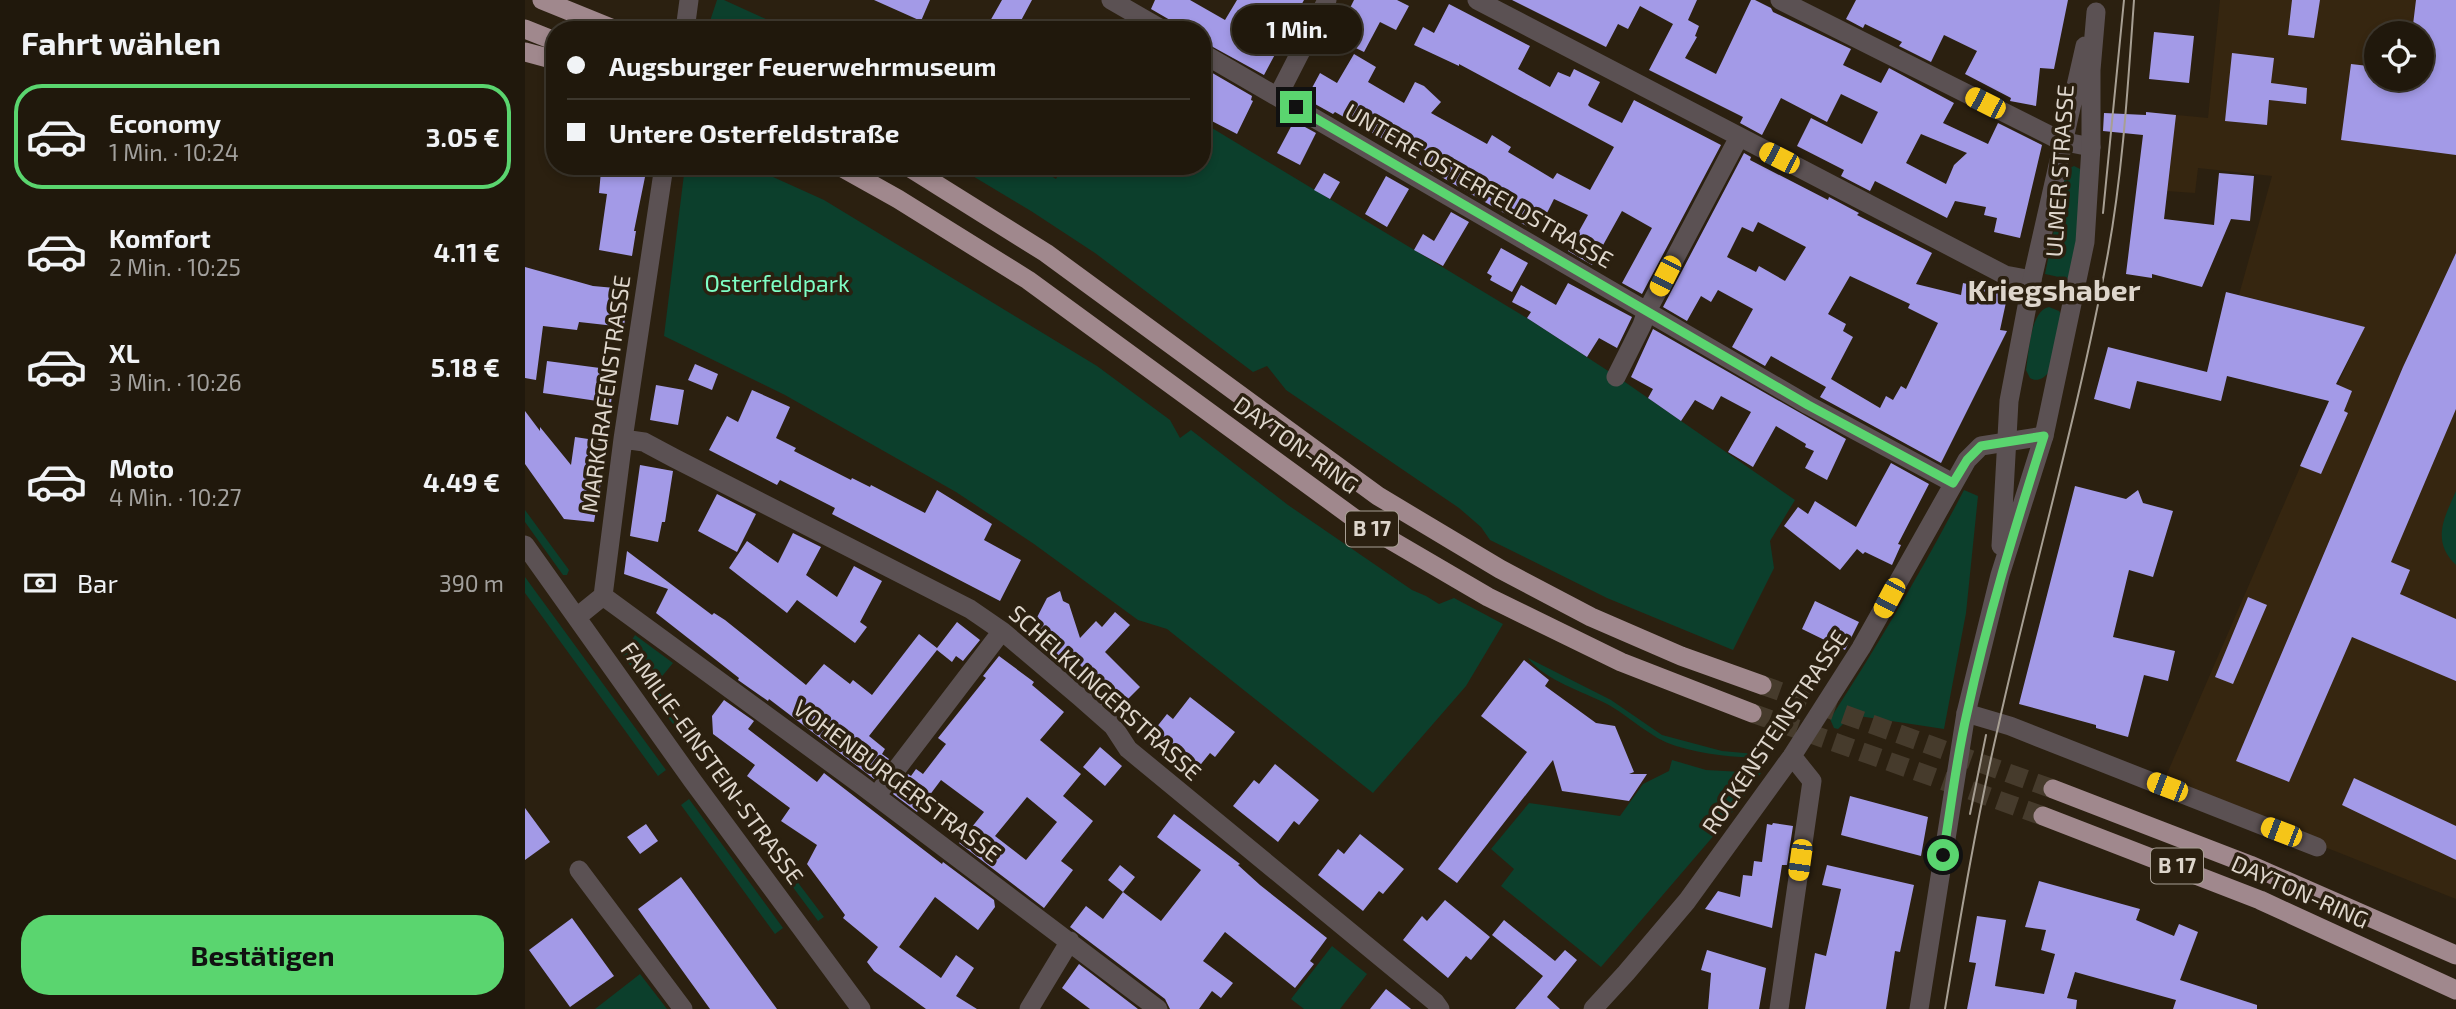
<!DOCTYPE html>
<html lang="de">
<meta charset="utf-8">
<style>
body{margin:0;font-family:"Exo 2",sans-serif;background:#2d251a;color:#f1f3f6;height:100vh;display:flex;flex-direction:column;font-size:26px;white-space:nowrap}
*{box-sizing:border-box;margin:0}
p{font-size:23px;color:#a2a09d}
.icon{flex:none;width:38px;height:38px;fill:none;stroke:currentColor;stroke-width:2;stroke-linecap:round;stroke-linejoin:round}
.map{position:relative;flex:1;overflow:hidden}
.sheet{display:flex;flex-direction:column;background:#20180c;width:525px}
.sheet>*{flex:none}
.guide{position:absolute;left:21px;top:21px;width:665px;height:154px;border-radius:28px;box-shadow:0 4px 10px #0003,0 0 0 2px #3d372d;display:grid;align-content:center;height:154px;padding:0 21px;background:#20180c}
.controls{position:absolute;left:1839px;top:21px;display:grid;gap:14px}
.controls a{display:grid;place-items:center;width:70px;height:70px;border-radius:50%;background:#20180c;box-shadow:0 4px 10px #0003,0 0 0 2px #3d372d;font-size:35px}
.end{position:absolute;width:32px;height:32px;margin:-16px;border:9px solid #5ad56f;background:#111;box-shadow:0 0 0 4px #111}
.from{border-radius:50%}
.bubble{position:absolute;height:49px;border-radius:24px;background:#20180c;box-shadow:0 4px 10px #0003,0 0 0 2px #3d372d;font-size:23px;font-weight:700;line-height:49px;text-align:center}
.car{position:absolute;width:21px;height:42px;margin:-21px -10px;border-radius:9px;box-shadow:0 0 5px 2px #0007;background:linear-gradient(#f5c518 24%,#345 0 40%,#f5c518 0 76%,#345 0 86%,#f5c518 0)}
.guide b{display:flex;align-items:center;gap:24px;height:66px;font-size:26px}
.guide b+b{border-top:2px solid #3d372d}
.guide i{width:18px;height:18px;background:#f1f3f6}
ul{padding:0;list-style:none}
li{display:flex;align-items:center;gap:21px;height:105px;margin:0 14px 10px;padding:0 7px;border:4px solid transparent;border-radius:28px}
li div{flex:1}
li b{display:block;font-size:26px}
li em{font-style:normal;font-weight:700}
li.current{border-color:#5ad56f}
li>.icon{width:63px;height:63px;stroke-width:1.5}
h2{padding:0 21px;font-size:32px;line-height:84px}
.pay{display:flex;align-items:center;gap:18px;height:77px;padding:0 21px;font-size:26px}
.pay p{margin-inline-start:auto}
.cta{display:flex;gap:14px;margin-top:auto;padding:14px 21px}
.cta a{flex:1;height:80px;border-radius:28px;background:#5ad56f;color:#111;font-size:28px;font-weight:700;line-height:80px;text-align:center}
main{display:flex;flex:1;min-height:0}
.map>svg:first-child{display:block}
</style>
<main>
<section class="sheet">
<h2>Fahrt wählen</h2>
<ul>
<li class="current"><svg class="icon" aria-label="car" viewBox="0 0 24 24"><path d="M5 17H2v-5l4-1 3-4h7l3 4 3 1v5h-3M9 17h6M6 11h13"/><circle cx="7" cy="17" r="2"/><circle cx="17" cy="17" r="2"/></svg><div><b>Economy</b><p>1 Min. · 10:24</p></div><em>3.05 €</em></li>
<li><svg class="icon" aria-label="car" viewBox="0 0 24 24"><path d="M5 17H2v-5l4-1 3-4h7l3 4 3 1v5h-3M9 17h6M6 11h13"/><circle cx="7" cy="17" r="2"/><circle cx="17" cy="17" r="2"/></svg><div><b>Komfort</b><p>2 Min. · 10:25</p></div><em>4.11 €</em></li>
<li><svg class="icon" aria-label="car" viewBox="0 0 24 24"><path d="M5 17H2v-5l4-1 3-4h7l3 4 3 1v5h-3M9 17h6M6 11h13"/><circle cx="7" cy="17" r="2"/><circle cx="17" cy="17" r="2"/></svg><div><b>XL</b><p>3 Min. · 10:26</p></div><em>5.18 €</em></li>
<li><svg class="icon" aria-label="car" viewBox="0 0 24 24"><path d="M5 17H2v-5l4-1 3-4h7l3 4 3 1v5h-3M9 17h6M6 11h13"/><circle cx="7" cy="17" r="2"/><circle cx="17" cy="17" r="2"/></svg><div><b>Moto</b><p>4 Min. · 10:27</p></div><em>4.49 €</em></li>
</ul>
<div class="pay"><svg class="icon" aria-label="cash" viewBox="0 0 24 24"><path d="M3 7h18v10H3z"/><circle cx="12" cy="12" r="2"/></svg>Bar<p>390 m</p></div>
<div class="cta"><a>Bestätigen</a></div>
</section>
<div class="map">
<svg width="1931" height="1009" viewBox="0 0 1931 1009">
<rect width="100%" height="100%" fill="#2b2010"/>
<path fill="#362610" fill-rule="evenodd" d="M 1695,0 L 1931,0 L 1931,899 L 1638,783 L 1776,465 L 1839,327 L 1714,295 L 1747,176 L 1673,168 L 1670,193 L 1612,189 L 1621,112 L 1683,118 ZM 1852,33 L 1897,33 L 1897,79 L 1852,79 Z"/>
<path fill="#0c3f2c" d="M 192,0 L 199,0 L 265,30 L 182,30 Z
M 677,122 L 1002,318 L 1097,380 L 1270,500 L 1245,541 L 1249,568 L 1208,650 L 1082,598 L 965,540 L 956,527 L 934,508 L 761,390 L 742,366 L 728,372 L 570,253 L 506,211 L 431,166 L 510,166 L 531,179 L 538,166 L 677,166 Z
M 160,166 L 224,166 L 299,200 L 572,366 L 645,420 L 655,438 L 666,430 L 763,505 L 887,590 L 901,596 L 914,604 L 929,598 L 978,624 L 941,686 L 848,793 L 642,629 L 613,620 L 509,544 L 431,492 L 260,395 L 139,336 Z
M 1549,166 L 1557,170 L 1552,237 L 1543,279 L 1520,274 L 1540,176 L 1543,169 Z
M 1524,307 L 1534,311 L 1537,316 L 1523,373 C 1518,379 1512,382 1505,378 L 1501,370 C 1504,352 1505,311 1524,307 Z
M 1439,490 L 1453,496 L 1441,613 L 1419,729 L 1327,715 L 1313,729 L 1309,728 L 1305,719 C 1353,645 1398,569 1439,490 Z
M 1931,491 L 1931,565 C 1906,541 1919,518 1931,491 Z
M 0,510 L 44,570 L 42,575 L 38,575 L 0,522 Z
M 0,577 L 141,770 L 133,776 L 0,593 Z
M 110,635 L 148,663 L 134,680 L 107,640 Z
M 100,646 L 175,748 L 169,753 L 94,650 Z
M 1003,658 L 1086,700 L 1137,735 L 1197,751 L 1241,755 L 1237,758 C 1208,757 1180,755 1151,746 C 1125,738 1106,717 1082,704 C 1057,691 1021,681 1003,658 Z
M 1147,760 L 1181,770 L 1236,773 L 1197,826 L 1076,967 L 976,886 L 989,869 L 966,849 L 1004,803 L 1095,816 L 1118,784 L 1144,771 Z
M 164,799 L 258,928 L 250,934 L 156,805 Z
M 249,851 L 299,917 L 293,921 L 244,855 Z
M 807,946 L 842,974 L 815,1009 L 779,1009 L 766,999 Z
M 115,974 L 142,1009 L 70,1009 Z"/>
<path fill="#a39ae7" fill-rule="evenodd" d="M 349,0 L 405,0 L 396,21 Z
M 477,0 L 507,0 L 491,30 L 460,30 Z
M 630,0 L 665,0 L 700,20 L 712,0 L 779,0 L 739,75 L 677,41 L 677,30 L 650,30 L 645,20 L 626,9 Z
M 829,0 L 872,0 L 884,6 L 871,30 L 855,22 L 839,52 L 810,38 Z
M 987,0 L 1172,0 L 1163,20 L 1174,26 L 1170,36 L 1172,37 L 1160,58 L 1191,74 L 1226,0 L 1230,0 L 1246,8 L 1248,12 L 1326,49 L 1318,65 L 1356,83 L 1364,68 L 1429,103 L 1418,123 L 1463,144 L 1473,123 L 1517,145 L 1495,238 L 1469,232 L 1472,218 L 1459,215 L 1461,207 L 1430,201 L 1422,218 L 1350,181 L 1345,191 L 1316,176 L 1319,170 L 1272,146 L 1286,118 L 1337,144 L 1353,112 L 1316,94 L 1302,122 L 1256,98 L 1237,135 L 1215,123 L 1218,117 L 1124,70 L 1148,24 L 1115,6 L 1103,29 L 1093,24 L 1081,47 ZM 1396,134 L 1442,153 L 1429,165 L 1421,184 L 1381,163 Z
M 1331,0 L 1543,0 L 1529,69 L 1515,68 L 1511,106 L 1485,101 L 1486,98 L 1440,74 L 1452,51 L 1419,35 L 1406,62 L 1374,46 L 1377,42 L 1340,24 L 1338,28 L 1321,19 Z
M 1767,0 L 1795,0 L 1789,38 L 1763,35 Z
M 1891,0 L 1931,0 L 1931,155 L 1816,140 L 1826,64 L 1852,67 L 1852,79 L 1897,79 L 1897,33 L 1887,33 Z
M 924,4 L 1005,46 L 993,69 L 1025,87 L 1033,72 L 1045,77 L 1049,69 L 1075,82 L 1063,105 L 1065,107 L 1097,123 L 1109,100 L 1196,145 L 1117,294 L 1097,283 L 1127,228 L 1097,211 L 1067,265 L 1043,251 L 1063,215 L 1029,199 L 1019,219 L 1011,214 L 1003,227 L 894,164 L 901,151 L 869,132 L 863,142 L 810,112 L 808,114 L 781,99 L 795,73 L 812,83 L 829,54 L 851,67 L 843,82 L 879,103 L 890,82 L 899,86 L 916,102 L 906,113 L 962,144 L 967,135 L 986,147 L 983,152 L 1028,179 L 1032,173 L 1065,190 L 1089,147 L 934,64 L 934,66 L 889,45 L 898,27 L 909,33 Z
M 1629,32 L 1669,36 L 1664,83 L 1624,79 Z
M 1707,53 L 1749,58 L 1746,83 L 1782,88 L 1781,104 L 1744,100 L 1742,125 L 1700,121 Z
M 677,67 L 727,96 L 726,100 L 728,101 L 712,134 L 677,116 Z
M 1621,112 L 1651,115 L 1639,219 L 1689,225 L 1694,173 L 1729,176 L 1725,221 L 1706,219 L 1677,287 L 1627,274 L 1627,278 L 1601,274 L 1618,135 L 1578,131 L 1579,113 L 1621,115 Z
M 769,121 L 791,133 L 775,165 L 752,153 Z
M 1219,153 L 1226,157 L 1225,160 L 1303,200 L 1304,197 L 1334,213 L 1332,215 L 1407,253 L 1391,284 L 1436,295 L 1438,283 L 1483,293 L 1475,330 L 1482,331 L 1416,463 L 1295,397 L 1301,387 L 1246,356 L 1240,366 L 1207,347 L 1228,309 L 1193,290 L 1186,302 L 1176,296 L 1162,321 L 1138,307 ZM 1233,222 L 1281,247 L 1260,281 L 1234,266 L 1231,272 L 1202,257 L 1217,227 L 1228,232 ZM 1325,276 L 1385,304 L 1383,308 L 1413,323 L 1381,389 L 1376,386 L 1368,400 L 1361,396 L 1355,408 L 1306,379 L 1328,337 L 1318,331 L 1321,324 L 1303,314 Z
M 80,166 L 112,166 L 110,176 L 120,177 L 109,231 L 111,231 L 107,256 L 74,250 L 82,194 L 74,193 L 76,171 L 79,171 Z
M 799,173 L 815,182 L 805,199 L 789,190 Z
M 861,176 L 884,189 L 862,227 L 840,214 Z
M 926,212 L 944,222 L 918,266 L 889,250 L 898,234 L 909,241 Z
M 976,248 L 1003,263 L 987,292 L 965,280 L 967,276 L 962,273 Z
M 1931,253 L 1931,409 L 1866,562 L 1885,570 L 1875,594 L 1931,619 L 1931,681 L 1827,637 L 1764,782 L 1711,761 L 1878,367 Z
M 0,267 L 68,286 L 90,288 L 89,293 L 103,294 L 99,327 L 54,322 L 52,330 L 18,326 L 11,380 L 0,378 Z
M 1043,283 L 1107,317 L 1092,348 L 1074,338 L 1062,357 L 1002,318 L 1006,312 L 987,302 L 996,285 L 1031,305 Z
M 1701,292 L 1840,327 L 1811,384 L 1827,391 L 1819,411 L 1823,413 L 1796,474 L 1775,466 L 1804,401 L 1702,376 L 1696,401 L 1612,381 L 1605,409 L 1569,399 L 1583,347 L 1682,372 Z
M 1128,329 L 1321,439 L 1302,480 L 1280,468 L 1289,451 L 1280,447 L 1281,444 L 1251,426 L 1228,467 L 1203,452 L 1226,412 L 1196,396 L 1188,410 L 1170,400 L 1156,421 L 1123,398 L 1128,389 L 1106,377 Z
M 22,361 L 90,370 L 86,403 L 18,393 Z
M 170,364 L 193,374 L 187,390 L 163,380 Z
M 131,385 L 159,390 L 153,425 L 125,420 Z
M 227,390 L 265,407 L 251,438 L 271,448 L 269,451 L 326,480 L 327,478 L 345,487 L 346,485 L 400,513 L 412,490 L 467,524 L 459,540 L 496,560 L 475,601 L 307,514 L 310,508 L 255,480 L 252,485 L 184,450 L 202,416 L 213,422 Z
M 0,411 L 15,431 L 15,427 L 46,465 L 50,437 L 83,442 L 69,522 L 39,519 L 0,464 Z
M 1366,463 L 1404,484 L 1373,544 L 1376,545 L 1367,565 L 1340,552 L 1338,554 L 1332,549 L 1315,570 L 1259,526 L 1273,507 L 1283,514 L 1290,501 L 1331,527 Z
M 115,465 L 148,471 L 140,522 L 137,522 L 133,542 L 105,536 Z
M 1550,486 L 1601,499 L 1613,490 L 1618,503 L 1648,511 L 1628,577 L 1604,570 L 1588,637 L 1650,651 L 1643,681 L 1619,675 L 1603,737 L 1571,728 L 1571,725 L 1494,704 Z
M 192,494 L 231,514 L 212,552 L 173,531 Z
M 268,533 L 296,547 L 281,575 L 312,597 L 329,566 L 357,581 L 335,622 L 342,627 L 330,643 L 272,600 L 262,613 L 204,568 L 222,541 L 253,563 Z
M 102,551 L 187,615 L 189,613 L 200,620 L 281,685 L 299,664 L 325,684 L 328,680 L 347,695 L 394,634 L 412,648 L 432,622 L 455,640 L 438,661 L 431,656 L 427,662 L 412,650 L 344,736 L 360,749 L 357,754 L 364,759 L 349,779 L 244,699 L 243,701 L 213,680 L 214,678 L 131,613 L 143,589 L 99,574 Z
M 535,591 L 538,601 L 544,604 L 555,638 L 571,621 L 577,627 L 590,612 L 605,625 L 580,652 L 615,687 L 596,706 L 549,659 L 543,665 L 529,653 L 535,646 L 505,631 L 522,598 Z
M 1723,597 L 1742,605 L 1708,684 L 1690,677 Z
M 1290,601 L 1334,622 L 1320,650 L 1277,629 Z
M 474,656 L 509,682 L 507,685 L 539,712 L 515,740 L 556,774 L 538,796 L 568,821 L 536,861 L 548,870 L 519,908 L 434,843 L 459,812 L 416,780 L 392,812 L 368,794 L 383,774 L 386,776 L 391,769 L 398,774 L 421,744 L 413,738 L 461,678 L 458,676 ZM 502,797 L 532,822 L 501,860 L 470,836 Z
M 999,660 L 1024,680 L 1020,686 L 1071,723 L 1090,726 L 1109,772 L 1104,774 L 1122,774 L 1104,801 L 1037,791 L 1028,760 L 932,883 L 913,869 L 1002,752 L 956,716 Z
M 665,697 L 710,732 L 690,757 L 685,753 L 668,774 L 623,738 L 642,714 L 648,719 Z
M 199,700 L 229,721 L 223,729 L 292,782 L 299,773 L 417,864 L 418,862 L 469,900 L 470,907 L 453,930 L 410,897 L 374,947 L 416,978 L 431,955 L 449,968 L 431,996 L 452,1009 L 401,1009 L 349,971 L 342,962 L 353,947 L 318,918 L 320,915 L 282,864 L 292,845 L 256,821 L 265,808 L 222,776 L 230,765 L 188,734 L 187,716 Z
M 575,747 L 597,766 L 580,786 L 558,767 Z
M 750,764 L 794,800 L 774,825 L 769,821 L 753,842 L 708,806 L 729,780 L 734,784 Z
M 1829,778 L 1931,826 L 1931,860 L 1817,805 Z
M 1325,796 L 1403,817 L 1396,856 L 1316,835 Z
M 0,808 L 25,842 L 0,860 Z
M 649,814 L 715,864 L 713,865 L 735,885 L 802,938 L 785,961 L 789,964 L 770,988 L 700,932 L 678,961 L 708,983 L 696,998 L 687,991 L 674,1009 L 645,1009 L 640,999 L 545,927 L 561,906 L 578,919 L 598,892 L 636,921 L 676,870 L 632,837 Z
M 1248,823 L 1268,826 L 1262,865 L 1257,865 L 1247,928 L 1180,909 L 1193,891 L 1215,897 L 1218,875 L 1227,876 L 1229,861 L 1237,862 L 1242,824 L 1247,825 Z
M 121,824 L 133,841 L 115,854 L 102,837 Z
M 835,834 L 879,869 L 858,894 L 854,891 L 838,911 L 793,875 L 813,849 L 819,854 Z
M 595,865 L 610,877 L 598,892 L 583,880 Z
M 1302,865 L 1389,885 L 1375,952 L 1370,951 L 1361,1009 L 1280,1009 L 1290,953 L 1301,956 L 1316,889 L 1297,885 Z
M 156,877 L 252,1009 L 185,1009 L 113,909 Z
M 1514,881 L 1615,909 L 1611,920 L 1649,936 L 1654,924 L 1673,932 L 1655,980 L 1732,1005 L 1732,1009 L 1648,1009 L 1651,1000 L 1550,972 L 1542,998 L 1552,1000 L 1551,1009 L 1442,1009 L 1451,963 L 1444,962 L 1452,916 L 1481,920 L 1470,986 L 1519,994 L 1530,954 L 1516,950 L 1521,930 L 1500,927 Z
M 920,900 L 965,937 L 946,960 L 941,956 L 923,978 L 878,940 L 897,916 L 902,921 Z
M 47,918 L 89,976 L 45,1007 L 4,950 Z
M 979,920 L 1030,961 L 1040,950 L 1052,960 L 1022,997 L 1035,1009 L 990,1009 L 1018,976 L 967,935 Z
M 1182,950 L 1241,968 L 1234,1009 L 1183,1009 L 1186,973 L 1176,970 Z
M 554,964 L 613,1009 L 565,1009 L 537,988 Z
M 861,989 L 886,1009 L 845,1009 Z"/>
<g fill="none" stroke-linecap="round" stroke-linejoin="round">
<path stroke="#463b2c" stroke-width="19" stroke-dasharray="19 10" stroke-linecap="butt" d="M 1237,685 L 1528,789
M 1227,713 L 1518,816"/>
<path stroke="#5b5153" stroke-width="19" d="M 586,0 L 638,30
M 952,0 L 1480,275 L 1507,280
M 1255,0 L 1536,141 L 1566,147
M 160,30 L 164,0
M 677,53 L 1283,405 L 1428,483
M 753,96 L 802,0
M 1091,377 L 1117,325 L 1122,311 L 1214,137
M 98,439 L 119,442 L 149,458 L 445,609 L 477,631 L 555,697 L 588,726 L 603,749 L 910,1002 L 915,1009
M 0,545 L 167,780 L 336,1009
M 78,596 L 335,784 L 633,1009
M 52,617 L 78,596 L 98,439 L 139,166
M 1441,713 L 1485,726 L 1792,847
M 351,796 L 477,631
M 54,870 L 158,1009
M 504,1009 L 545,941
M 1068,1009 L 1101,973 L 1162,901 L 1267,756 L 1336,648 L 1442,460 L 1456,446 L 1519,436
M 1254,1009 L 1287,781 L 1267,756"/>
<path stroke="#5b5153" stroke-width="19" d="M 1476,546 L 1484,401 L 1507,280 L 1560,46
M 1394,1009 L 1441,713 L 1475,575 L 1519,436 L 1560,242 L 1566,147 L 1566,70 L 1571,12"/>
<path stroke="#a0888d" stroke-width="19" d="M 17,0 L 91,30
M 0,29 L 30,41
M 0,52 L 30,60
M 314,166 L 373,199 L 503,280 L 833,521 L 963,597 L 1096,662 L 1227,713
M 382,166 L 521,253 L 853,496 L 975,569 L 1066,617 L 1156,656 L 1237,685
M 1528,789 L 1725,865 L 1931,955
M 1518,816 L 1735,900 L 1931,990"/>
<path stroke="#a79f93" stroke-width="2" d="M 1578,213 L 1599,0
M 1445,814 L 1461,735
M 1420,1009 C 1436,913 1452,817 1474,723 C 1509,566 1554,411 1583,253 C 1598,170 1603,84 1609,0"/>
</g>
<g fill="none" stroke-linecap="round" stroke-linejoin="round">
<path stroke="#5ad56f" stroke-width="9" d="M 771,107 L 1283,405 L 1428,483 L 1442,460 L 1456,446 L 1519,436 C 1490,527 1462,619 1442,713 C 1431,760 1426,808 1418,855"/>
</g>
<g text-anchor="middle" stroke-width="7" stroke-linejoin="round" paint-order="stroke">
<g fill="#2b2010" stroke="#a89f94" stroke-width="2">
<rect x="821" y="511.5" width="52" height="35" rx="5"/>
<rect x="1626" y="848.5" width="52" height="35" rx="5"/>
</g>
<g font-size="21" font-weight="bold" fill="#ded6cc">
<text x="847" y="536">B 17</text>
<text x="1652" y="873">B 17</text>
</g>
<g font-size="23" fill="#ded6cc" stroke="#2b2010">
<text transform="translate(1535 171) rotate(-86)" y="8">ULMER STRASSE</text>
<text transform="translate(954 186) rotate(30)" y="8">UNTERE OSTERFELDSTRASSE</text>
<text transform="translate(81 394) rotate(-82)" y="8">MARKGRAFENSTRASSE</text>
<text transform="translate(771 445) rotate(36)" y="8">DAYTON-RING</text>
<text transform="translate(580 693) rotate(42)" y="8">SCHELKLINGERSTRASSE</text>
<text transform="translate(1250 732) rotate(-56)" y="8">ROCKENSTEINSTRASSE</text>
<text transform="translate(187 763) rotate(54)" y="8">FAMILIE-EINSTEIN-STRASSE</text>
<text transform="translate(372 781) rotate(37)" y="8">VOHENBURGERSTRASSE</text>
<text transform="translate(1775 892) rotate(24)" y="8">DAYTON-RING</text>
</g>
<g font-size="23" fill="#7efec5" stroke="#2b2010">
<text x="252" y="292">Osterfeldpark</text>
</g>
<g font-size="30" font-weight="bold" fill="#ded6cc" stroke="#2b2010">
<text x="1529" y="301">Kriegshaber</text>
</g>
</g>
</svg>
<div class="controls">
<a><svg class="icon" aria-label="locate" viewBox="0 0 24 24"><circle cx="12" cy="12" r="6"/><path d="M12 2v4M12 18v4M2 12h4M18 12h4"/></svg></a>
</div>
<i class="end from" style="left:1418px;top:855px"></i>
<i class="end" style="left:771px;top:107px"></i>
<div class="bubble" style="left:707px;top:5px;width:130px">1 Min.</div>
<i class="car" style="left:1460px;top:103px;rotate:297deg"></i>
<i class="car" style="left:1254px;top:158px;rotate:297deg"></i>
<i class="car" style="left:1140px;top:276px;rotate:207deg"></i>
<i class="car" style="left:1364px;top:598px;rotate:208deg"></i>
<i class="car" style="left:1642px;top:787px;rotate:291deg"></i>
<i class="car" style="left:1756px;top:832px;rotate:291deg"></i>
<i class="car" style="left:1275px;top:860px;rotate:188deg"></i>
<div class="guide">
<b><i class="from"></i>Augsburger Feuerwehrmuseum</b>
<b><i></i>Untere Osterfeldstraße</b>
</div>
</div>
</main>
